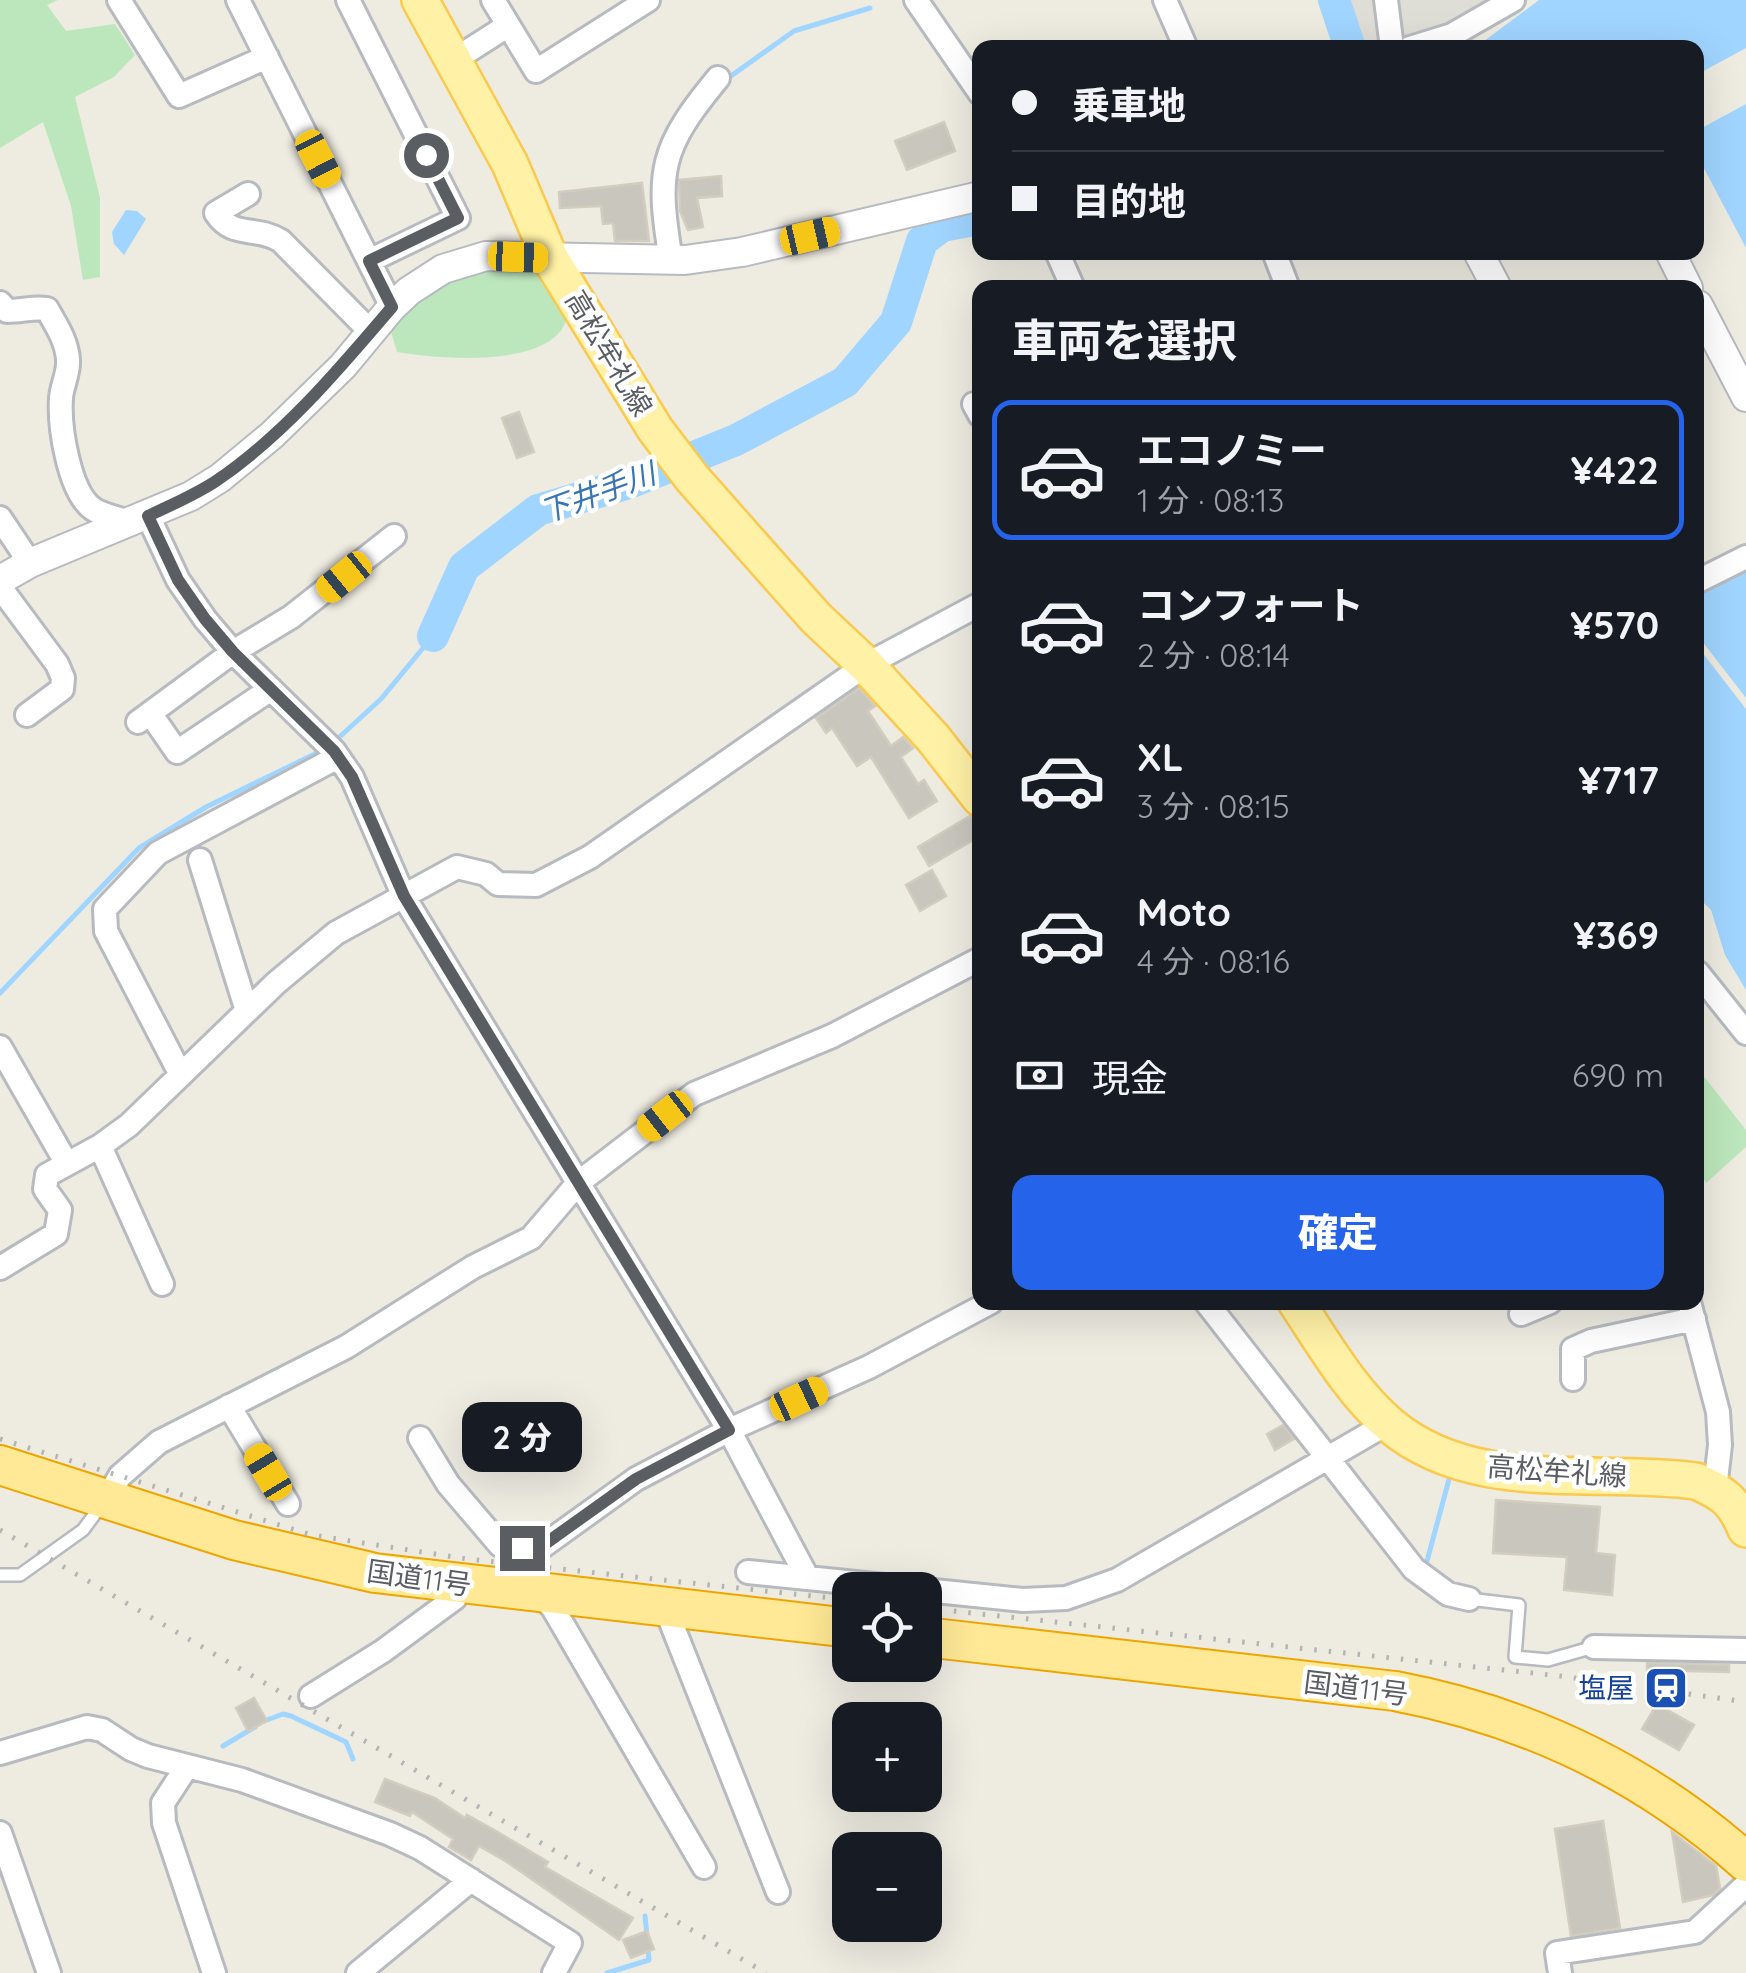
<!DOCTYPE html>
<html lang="ja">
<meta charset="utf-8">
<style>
body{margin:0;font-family:Quicksand,"Noto Sans JP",sans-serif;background:#242831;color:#f1f3f6;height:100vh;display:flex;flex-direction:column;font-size:38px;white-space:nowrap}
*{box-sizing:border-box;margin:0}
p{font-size:32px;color:#9ea1a6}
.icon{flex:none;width:55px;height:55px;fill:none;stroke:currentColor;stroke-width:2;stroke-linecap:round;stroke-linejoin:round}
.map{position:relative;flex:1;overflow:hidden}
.details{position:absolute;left:972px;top:280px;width:732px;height:1030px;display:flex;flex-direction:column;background:#171b24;border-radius:20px;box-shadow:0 10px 40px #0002}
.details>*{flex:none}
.guide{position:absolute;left:972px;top:40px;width:732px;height:220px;border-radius:20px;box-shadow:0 10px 40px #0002;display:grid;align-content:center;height:220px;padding:0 40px;background:#171b24}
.tools{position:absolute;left:832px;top:1572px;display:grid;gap:20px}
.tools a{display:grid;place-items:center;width:110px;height:110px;border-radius:20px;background:#171b24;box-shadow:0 10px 40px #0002;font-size:50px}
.end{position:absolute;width:45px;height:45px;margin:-22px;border:12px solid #5a5e63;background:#fff;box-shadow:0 0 0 5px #fff}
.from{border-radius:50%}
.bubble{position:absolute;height:70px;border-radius:20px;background:#171b24;box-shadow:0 10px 40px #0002;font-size:32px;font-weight:800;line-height:70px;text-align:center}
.car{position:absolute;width:30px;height:60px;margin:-30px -15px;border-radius:12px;box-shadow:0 0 8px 2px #0007;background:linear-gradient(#f5c518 24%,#345 0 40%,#f5c518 0 76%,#345 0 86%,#f5c518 0)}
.guide b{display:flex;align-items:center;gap:35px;height:95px;font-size:38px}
.guide b+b{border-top:2px solid #363941}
.guide i{width:25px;height:25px;background:#f1f3f6}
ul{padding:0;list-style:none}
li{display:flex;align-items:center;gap:30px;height:140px;margin:0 20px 15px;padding:0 20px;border:5px solid transparent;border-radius:20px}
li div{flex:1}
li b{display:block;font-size:38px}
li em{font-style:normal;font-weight:800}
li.current{border-color:#2563eb}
li>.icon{width:90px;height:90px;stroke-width:1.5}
h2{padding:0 40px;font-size:45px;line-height:120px}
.pay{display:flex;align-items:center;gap:25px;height:110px;padding:0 40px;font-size:38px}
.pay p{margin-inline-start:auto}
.cta{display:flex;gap:20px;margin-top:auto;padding:20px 40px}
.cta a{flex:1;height:115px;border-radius:20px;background:#2563eb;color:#fff;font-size:40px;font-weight:800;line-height:115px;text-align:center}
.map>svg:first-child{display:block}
</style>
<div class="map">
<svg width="1746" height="1973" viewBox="0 0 1746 1973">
<rect width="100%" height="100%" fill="#eeebe1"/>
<path fill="#deddd6" d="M 1342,0 L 1528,0 L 1467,44 L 1454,48 L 1361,47 Z"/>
<path fill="#bce7bc" d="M 0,0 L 58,0 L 47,5 L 66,31 L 115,24 L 135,55 L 114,77 L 75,97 L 100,198 L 100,277 L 83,280 L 71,206 L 43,122 L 0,148 Z
M 537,266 L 571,307 C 568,314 566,323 562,329 C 537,367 435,359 397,352 L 387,318 L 447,271 Z
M 1698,1069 L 1746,1130 L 1746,1147 L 1706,1183 L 1698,1169 Z"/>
<path fill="#a0d5ff" d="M 1539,0 L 1746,0 L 1746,48 L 1698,74 L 1698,48 L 1476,47 Z
M 1746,104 L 1746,248 L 1698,157 L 1698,130 Z
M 126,210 L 137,211 L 146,219 L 124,255 L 114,244 L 112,232 Z
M 1746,564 L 1746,698 L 1698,636 L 1698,590 Z
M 1698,647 L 1746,709 L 1746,990 L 1725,955 L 1711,910 L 1698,897 Z"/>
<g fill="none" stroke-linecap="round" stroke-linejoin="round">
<path stroke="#a0d5ff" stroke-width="5" d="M 724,81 L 794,31 L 870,8
M 334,742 L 381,699 L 433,636
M 0,993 L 139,848 L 206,807 L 325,749
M 1427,1561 L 1451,1472
M 264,1721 L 283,1714 L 291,1716 L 346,1742 L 353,1759
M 223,1746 L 255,1727
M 645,1916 L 647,1936
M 607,1973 L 649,1960 L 648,1947"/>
<path stroke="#a0d5ff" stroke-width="32" d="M 1334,0 L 1350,48
M 433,636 L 464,567 L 538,510 L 629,483 L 736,440 L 845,382 L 896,322 L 922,241 L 942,226 L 980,219"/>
</g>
<path fill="#c9c6be" stroke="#d3cdbf" stroke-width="2.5" d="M 944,122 L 955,151 L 907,170 L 895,141 Z
M 721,176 L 722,196 L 697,198 L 703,227 L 688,230 L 680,211 L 679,180 Z
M 642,183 L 649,241 L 615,241 L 613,223 L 603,224 L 601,206 L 560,208 L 559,192 Z
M 519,412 L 534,452 L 517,458 L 502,418 Z
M 859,688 L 875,706 L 868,711 L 891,746 L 903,737 L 913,748 L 901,757 L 918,784 L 924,780 L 937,801 L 909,818 L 871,757 L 857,766 L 832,728 L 826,733 L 816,718 Z
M 970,816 L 980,822 L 980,836 L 929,866 L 918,847 Z
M 932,870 L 946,896 L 920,911 L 906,885 Z
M 1283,1425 L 1294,1439 L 1275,1450 L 1267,1434 Z
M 1496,1500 L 1600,1507 L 1596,1553 L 1615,1555 L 1612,1595 L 1564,1590 L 1567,1557 L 1493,1553 Z
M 1647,1663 L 1729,1665 L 1729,1672 L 1647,1670 Z
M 254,1698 L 267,1721 L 248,1731 L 236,1708 Z
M 1657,1704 L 1694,1725 L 1679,1750 L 1642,1729 Z
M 385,1779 L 435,1798 L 465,1818 L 467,1815 L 496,1831 L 548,1862 L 545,1867 L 633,1918 L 619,1940 L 507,1862 L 479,1846 L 471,1860 L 449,1847 L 453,1839 L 412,1812 L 410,1816 L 375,1802 Z
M 1603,1821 L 1620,1928 L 1571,1936 L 1555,1829 Z
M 1672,1832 L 1716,1866 L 1720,1888 L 1713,1895 L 1683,1902 Z
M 647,1931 L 654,1949 L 631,1958 L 623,1940 Z"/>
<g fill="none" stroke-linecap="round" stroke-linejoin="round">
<g stroke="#b7babf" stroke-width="16">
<path id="service" d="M 0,1575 L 20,1575 L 83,1530 L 103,1503
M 1469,1599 L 1519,1605 L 1515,1657 L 1548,1660 L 1594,1647"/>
</g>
<g stroke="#b7babf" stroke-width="28">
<path id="minor" d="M 119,0 L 179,96 L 267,57
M 238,0 L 392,307
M 348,0 L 458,218 L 369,261
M 493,0 L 536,71 L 648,0
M 916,0 L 980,93
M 1165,0 L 1186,48
M 1386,0 L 1392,48
M 1410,48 L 1452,35 L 1513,0
M 454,60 L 507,26
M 248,194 L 216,213 C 233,239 255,225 281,241 L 371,332
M 1057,252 L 1073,288
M 1274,252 L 1288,288
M 671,260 C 656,171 660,148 718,78
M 0,303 L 7,311 C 22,311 33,307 47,309 C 56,325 67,341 68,360 C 69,373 62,385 61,398 C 59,427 69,492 93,509 C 103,516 120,518 131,523
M 974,404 L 980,415
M 148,516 L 178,580 L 205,619 L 233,652 L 334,751 L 352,777 L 404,897 L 729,1430 L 807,1577
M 0,518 L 30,563
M 1698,581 L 1746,557
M 0,587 L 57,664 L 63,678 L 62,689 L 27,715
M 150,713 L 177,752 L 271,689
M 138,722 L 233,652 L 291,617 L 394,536
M 200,860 L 247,1011
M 1698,973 L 1746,1033
M 0,1047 L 67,1164
M 181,1075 L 106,931 L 105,909 L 158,853 L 338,757
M 100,1146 L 162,1284
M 0,1268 L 56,1234 L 60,1210 L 45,1189 L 47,1175 L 100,1146 L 129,1125 L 276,983 L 336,933 L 457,867 L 486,874 L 498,884 L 536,885 L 590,857 L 866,665 L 980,604
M 1206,1302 L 1414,1569 L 1448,1594 L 1469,1599
M 1689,1302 L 1718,1412 L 1720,1445 L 1715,1489
M 1521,1314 L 1550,1302
M 1573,1379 L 1573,1349 L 1591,1341 L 1694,1319
M 229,1406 L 288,1504
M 420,1438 L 448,1484 L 500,1545 L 522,1548 L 543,1546 L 636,1479 L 729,1430 L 869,1367 L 991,1302
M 107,1498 L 120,1476 L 159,1442 L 346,1347 L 473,1267 L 531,1238 L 578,1183 L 694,1094 L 832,1036 L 980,959
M 748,1572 L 1023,1600 L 1066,1598 L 1117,1580 L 1388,1423
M 539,1593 L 553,1608 L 704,1867
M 665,1607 L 778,1892
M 1594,1647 L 1746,1650
M 311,1696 L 383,1651 L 455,1598 L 460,1585
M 0,1753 L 87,1727 L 102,1730 L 131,1749 L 148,1756 L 242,1780 L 390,1834 L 420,1848 L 570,1943 L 554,1973
M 186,1768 L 163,1803 L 164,1823 L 214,1973
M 0,1833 L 49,1973
M 358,1973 L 471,1880
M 1560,1973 L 1557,1953 L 1695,1932 L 1746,1885"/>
</g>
<g stroke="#b7babf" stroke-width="32">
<path id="tertiary" d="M 1478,252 L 1497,288
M 1670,252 L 1688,288
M 1698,305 L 1746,397
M 0,580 L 30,563 L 191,496 L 220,478 L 272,435 L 343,366 L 392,307 L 409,291 L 443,269 L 486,256 L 685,260 L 742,252 L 980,196"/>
</g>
<g stroke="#f9ca4f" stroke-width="40">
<path id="primary" d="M 420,0 L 510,164 L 550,258 L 655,429 L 692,478 L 816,618 L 866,665 L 933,738 L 980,798
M 1296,1302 C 1324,1344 1351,1392 1390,1425 C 1475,1496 1595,1467 1696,1481 C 1724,1493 1734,1501 1746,1529"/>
</g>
<g stroke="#efa500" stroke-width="42">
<path id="trunk" d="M 0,1465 L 234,1540 L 375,1573 L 850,1628
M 925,1637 L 1395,1691 C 1527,1716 1645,1772 1746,1862"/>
</g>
<use href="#service" stroke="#fff" stroke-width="11"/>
<use href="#minor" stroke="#fff" stroke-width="22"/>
<use href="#tertiary" stroke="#fff" stroke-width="28"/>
<use href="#primary" stroke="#fff1a5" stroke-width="35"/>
<use href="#trunk" stroke="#ffe996" stroke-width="38"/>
<path stroke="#b3b4b4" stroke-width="5" stroke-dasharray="2.5 12" stroke-linecap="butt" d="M 0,1439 L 312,1535 L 467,1559 L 850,1600
M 0,1530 L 766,1973
M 925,1608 L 1560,1676 L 1746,1702"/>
</g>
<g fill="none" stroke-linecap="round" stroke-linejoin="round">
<path stroke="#5a5e63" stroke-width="12" d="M 426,155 L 458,218 L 369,261 L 392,307 C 340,368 284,435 216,481 C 195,495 171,505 148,516 L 178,580 L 205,619 L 233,652 L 334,751 L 352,777 L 404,896 L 729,1430 L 636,1479 L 542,1546 L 522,1548"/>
</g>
<defs>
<g id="station-square" transform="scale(2.25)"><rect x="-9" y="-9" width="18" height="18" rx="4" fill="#1a4fb4" stroke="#fff"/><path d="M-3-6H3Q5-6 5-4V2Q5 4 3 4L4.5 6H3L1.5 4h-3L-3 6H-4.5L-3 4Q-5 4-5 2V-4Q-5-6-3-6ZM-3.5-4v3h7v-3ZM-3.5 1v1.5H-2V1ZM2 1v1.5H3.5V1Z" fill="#fff"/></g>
</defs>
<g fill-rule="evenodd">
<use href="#station-square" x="1666" y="1688"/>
</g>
<g text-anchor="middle" stroke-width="9" stroke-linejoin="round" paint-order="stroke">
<g font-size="28" fill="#5a5e63" stroke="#fff">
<text transform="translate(609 353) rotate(59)" y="10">高松牟礼線</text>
<text transform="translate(1557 1471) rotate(4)" y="10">高松牟礼線</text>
<text transform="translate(419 1578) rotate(8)" y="10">国道11号</text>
<text transform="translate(1356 1688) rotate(7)" y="10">国道11号</text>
</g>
<g font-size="28" fill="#164399" stroke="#fff" text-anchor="end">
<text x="1634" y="1698">塩屋</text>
</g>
<g font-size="30" font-style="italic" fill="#3875b7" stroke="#fff">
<text transform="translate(598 493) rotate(-20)" y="10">下井手川</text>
</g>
</g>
</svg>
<div class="tools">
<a><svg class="icon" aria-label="locate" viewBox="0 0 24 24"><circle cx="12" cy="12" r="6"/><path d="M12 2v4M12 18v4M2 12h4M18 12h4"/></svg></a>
<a>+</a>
<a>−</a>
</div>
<i class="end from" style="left:426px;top:155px"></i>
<i class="end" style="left:522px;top:1548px"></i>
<div class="bubble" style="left:462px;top:1402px;width:120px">2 分</div>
<i class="car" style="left:318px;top:159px;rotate:153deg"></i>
<i class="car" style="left:810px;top:236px;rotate:77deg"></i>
<i class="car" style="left:518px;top:257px;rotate:92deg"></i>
<i class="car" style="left:344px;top:577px;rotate:231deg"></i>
<i class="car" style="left:665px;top:1116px;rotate:232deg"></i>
<i class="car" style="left:799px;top:1399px;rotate:65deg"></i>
<i class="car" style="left:268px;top:1472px;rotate:329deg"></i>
<div class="guide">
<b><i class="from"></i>乗車地</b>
<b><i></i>目的地</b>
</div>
<section class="details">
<h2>車両を選択</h2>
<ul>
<li class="current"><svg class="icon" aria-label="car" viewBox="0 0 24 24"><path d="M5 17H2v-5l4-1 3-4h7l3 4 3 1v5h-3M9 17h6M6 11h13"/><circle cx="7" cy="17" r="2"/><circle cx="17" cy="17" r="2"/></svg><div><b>エコノミー</b><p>1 分 · 08:13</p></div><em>¥422</em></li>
<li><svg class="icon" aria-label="car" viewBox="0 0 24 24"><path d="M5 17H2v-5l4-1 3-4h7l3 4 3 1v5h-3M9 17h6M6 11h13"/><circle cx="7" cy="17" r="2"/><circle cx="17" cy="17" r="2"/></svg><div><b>コンフォート</b><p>2 分 · 08:14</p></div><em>¥570</em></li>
<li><svg class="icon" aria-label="car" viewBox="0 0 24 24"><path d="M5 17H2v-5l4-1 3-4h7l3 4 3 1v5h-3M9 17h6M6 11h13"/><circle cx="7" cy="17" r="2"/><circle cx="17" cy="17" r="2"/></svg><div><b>XL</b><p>3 分 · 08:15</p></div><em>¥717</em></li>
<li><svg class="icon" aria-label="car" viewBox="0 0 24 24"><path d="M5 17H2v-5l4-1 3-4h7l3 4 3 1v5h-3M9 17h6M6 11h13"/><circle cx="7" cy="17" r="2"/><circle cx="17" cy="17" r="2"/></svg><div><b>Moto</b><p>4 分 · 08:16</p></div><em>¥369</em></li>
</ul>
<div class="pay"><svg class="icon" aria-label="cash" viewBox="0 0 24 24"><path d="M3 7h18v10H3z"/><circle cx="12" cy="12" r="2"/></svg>現金<p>690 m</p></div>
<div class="cta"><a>確定</a></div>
</section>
</div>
